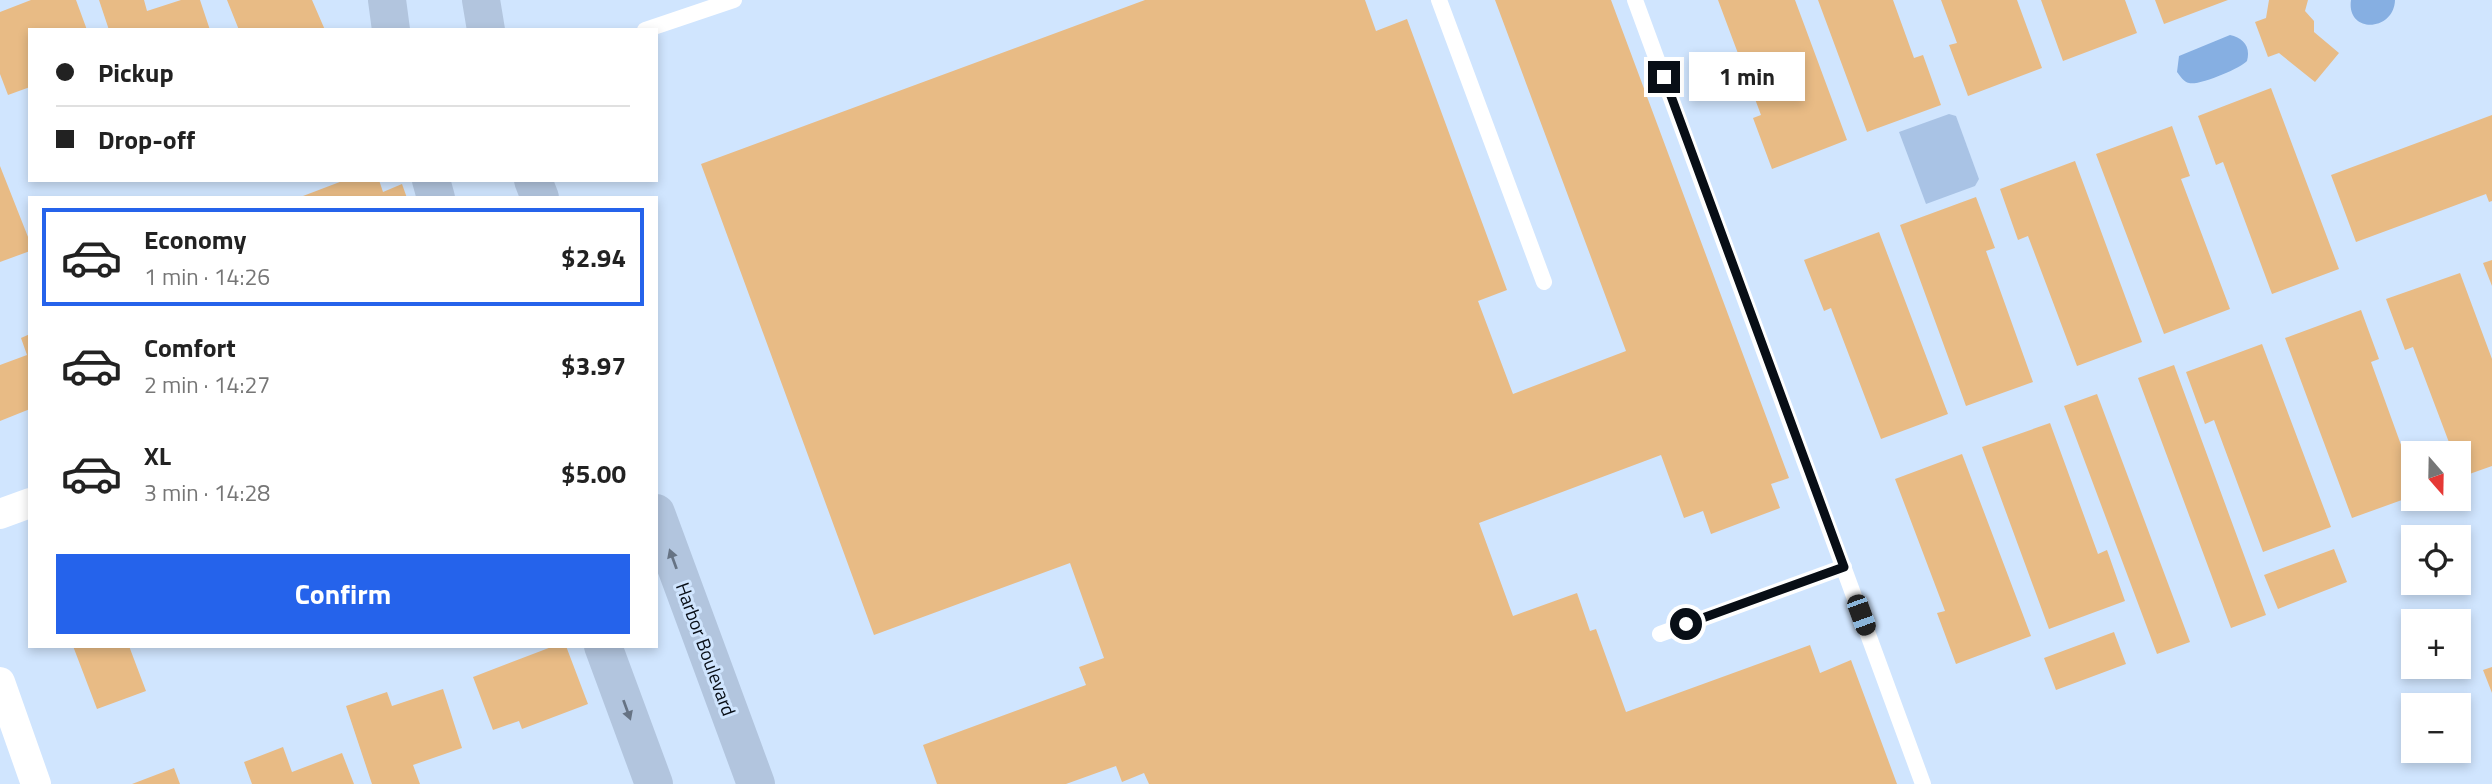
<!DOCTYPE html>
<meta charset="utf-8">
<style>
body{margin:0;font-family:"Titillium Web",sans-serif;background:#f6f6f6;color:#222;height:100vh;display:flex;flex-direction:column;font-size:26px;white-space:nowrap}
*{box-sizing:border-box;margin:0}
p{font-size:23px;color:#767676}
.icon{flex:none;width:38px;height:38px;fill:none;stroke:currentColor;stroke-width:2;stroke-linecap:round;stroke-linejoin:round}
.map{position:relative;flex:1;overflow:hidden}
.drawer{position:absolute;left:28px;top:196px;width:630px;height:452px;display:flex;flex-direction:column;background:#fff;border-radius:0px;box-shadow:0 4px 10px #0003}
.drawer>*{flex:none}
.top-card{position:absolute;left:28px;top:28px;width:630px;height:154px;border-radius:0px;box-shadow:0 4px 10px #0003;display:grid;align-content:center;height:154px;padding:0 28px;background:#fff}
.needle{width:46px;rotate:160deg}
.fabs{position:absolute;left:2401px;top:441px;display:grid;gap:14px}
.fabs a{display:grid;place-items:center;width:70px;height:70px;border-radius:0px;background:#fff;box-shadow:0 4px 10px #0003;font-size:35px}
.end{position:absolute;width:32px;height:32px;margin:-16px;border:9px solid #080e16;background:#fff;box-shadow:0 0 0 4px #fff}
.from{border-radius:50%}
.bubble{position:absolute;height:49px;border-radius:0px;background:#fff;box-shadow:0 4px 10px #0003;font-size:23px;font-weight:700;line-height:49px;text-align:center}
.car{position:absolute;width:21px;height:42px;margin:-21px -10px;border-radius:9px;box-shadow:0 0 5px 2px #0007;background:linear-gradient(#222 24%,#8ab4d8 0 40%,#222 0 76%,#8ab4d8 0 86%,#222 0)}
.top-card b{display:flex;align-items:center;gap:24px;height:66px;font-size:26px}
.top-card b+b{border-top:2px solid #e0e0e0}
.top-card i{width:18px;height:18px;background:#222}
ul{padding:12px 0 0;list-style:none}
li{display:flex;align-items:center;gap:21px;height:98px;margin:0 14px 10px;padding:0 14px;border:4px solid transparent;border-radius:0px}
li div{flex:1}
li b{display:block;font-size:26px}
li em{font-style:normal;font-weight:700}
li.selected{border-color:#2563eb}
li>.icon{width:63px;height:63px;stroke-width:1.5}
.button{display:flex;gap:14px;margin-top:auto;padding:14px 28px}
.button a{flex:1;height:80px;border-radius:0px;background:#2563eb;color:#fff;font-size:28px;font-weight:700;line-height:80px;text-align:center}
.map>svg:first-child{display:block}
</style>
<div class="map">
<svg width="2492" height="784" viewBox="0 0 2492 784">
<rect width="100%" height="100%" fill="#d0e5fe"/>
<path fill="#a9c3e5" d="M 1949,114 L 1956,116 L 1979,179 L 1975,186 L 1926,204 L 1899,132 Z"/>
<path fill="#86afe2" d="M 2351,0 L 2395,0 C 2394,32 2346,34 2351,0 Z
M 2230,35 C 2243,38 2251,46 2247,61 C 2241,68 2199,86 2189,83 C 2184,82 2180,76 2177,72 L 2179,56 Z"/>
<path fill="#e8bb85" d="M 31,0 L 76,0 L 87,30 L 30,30 L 30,87 L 8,95 L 0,74 L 0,12 Z
M 99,0 L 144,0 L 147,11 L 181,0 L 200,0 L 210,30 L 109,30 Z
M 227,0 L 312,0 L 325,30 L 239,30 Z
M 1145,0 L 1365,0 L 1376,31 L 1407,19 L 1507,290 L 1478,301 L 1513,394 L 1626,351 L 1495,0 L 1611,0 L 1789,478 L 1771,484 L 1780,508 L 1711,534 L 1703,511 L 1684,518 L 1661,455 L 1479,523 L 1513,616 L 1577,593 L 1590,631 L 1596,629 L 1626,712 L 1810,645 L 1820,673 L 1851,660 L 1897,784 L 1149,784 L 1144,773 L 1122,782 L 1116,766 L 1066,784 L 937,784 L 923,745 L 1086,685 L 1079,667 L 1104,658 L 1070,563 L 874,635 L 701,164 Z
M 1718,0 L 1795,0 L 1847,140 L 1772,169 L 1753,118 L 1761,115 Z
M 1818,0 L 1893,0 L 1914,58 L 1923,55 L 1941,105 L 1867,132 Z
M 1941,0 L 2017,0 L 2042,68 L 1968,96 L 1949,45 L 1957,43 Z
M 2041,0 L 2125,0 L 2137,33 L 2063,61 Z
M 2155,0 L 2228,0 L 2164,24 Z
M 2269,0 L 2308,0 L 2305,11 L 2314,21 L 2314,32 L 2339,53 L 2315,82 L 2279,53 L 2268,57 L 2255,22 L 2266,18 Z
M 2271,88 L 2339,269 L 2272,294 L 2223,162 L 2216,165 L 2198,116 Z
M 2492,115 L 2492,201 L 2489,202 L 2486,194 L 2356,242 L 2331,175 Z
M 2172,126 L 2190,176 L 2181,179 L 2230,309 L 2164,334 L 2096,154 Z
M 2075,161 L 2142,342 L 2077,366 L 2028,236 L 2018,240 L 2000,189 Z
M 0,166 L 30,242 L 30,251 L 0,262 Z
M 345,180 L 379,180 L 383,192 L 402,184 L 407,198 L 304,198 L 303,196 Z
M 1976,197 L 1995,248 L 1986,251 L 2033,382 L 1966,406 L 1900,225 Z
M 1879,232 L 1948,414 L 1881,439 L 1831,308 L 1824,311 L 1804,260 Z
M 2492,260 L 2492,286 L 2483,263 Z
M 2460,273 L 2492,359 L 2492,466 L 2461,477 L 2459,470 L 2459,453 L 2453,453 L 2413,347 L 2405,350 L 2386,299 Z
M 2361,310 L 2379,359 L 2371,362 L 2413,478 L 2413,496 L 2352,518 L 2285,338 Z
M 30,334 L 30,409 L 0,421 L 0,365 L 27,355 L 21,338 Z
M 2262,344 L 2331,527 L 2263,552 L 2214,420 L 2205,424 L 2186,372 Z
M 2174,365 L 2266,615 L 2231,628 L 2138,378 Z
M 2097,394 L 2190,642 L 2157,654 L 2064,406 Z
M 2050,423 L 2098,554 L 2107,550 L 2125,601 L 2049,629 L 1982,447 Z
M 1962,454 L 2031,636 L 1956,664 L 1937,613 L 1945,611 L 1895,479 Z
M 2334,549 L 2347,582 L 2278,609 L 2264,575 Z
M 2114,632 L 2126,664 L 2056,690 L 2044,658 Z
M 73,646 L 129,646 L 146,691 L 97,709 Z
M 554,646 L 566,646 L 588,704 L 522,729 L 519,721 L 493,730 L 473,677 Z
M 2492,667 L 2492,693 L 2483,670 Z
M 443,689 L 462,748 L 413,765 L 420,784 L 372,784 L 346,706 L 387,692 L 392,706 Z
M 283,747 L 292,772 L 342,753 L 354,784 L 252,784 L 244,762 Z
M 174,768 L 180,784 L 132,784 Z"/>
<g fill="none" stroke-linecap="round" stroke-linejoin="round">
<path stroke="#fff" stroke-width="16" d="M 1439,0 L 1544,282
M 1635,0 L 1923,784
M 645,30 L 734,0
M 1660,634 L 1844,567"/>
<path stroke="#fff" stroke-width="30" d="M 0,514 L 30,503
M 0,682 L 36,784"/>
<path stroke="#b2c5de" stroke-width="38" d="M 387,0 L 391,30
M 481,0 L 486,30
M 431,180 L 436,198
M 533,180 L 540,198
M 656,513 L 756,784
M 603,646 L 654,784"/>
</g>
<defs><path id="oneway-solid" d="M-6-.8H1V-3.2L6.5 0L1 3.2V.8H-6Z" transform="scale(1.75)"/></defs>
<g fill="#667384">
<use href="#oneway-solid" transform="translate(673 559) rotate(-110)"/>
<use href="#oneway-solid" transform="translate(627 710) rotate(70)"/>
</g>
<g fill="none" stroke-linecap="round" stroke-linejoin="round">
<path stroke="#080e16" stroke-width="9" d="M 1664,77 L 1844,567 L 1686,624"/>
</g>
<g text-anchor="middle" stroke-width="6" stroke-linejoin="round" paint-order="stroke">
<g font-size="19" fill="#080e16" stroke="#d0e5fe">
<text transform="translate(706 649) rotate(70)" y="7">Harbor Boulevard</text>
</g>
</g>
</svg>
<div class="fabs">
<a><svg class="needle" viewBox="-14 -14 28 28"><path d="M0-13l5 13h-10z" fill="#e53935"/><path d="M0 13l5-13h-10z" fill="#767676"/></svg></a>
<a><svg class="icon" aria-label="locate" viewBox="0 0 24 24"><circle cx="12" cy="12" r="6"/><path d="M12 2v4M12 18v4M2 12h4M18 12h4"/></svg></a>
<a>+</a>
<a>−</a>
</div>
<i class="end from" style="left:1686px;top:624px"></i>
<i class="end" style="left:1664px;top:77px"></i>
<div class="bubble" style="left:1689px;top:52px;width:116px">1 min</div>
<i class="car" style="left:1861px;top:615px;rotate:160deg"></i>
<div class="top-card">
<b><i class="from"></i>Pickup</b>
<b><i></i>Drop-off</b>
</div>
<section class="drawer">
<ul>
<li class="selected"><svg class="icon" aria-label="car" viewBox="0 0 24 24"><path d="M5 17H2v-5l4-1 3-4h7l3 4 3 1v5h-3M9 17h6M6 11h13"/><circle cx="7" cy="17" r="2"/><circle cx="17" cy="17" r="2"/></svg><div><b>Economy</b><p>1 min · 14:26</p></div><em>$2.94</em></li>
<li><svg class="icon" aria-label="car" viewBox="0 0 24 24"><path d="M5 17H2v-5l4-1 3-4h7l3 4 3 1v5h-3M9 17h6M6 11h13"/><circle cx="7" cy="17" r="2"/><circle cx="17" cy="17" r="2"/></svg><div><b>Comfort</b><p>2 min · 14:27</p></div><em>$3.97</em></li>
<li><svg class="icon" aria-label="car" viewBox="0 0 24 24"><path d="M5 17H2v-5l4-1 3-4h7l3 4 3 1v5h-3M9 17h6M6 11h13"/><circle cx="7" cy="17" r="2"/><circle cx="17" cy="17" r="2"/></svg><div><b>XL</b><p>3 min · 14:28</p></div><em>$5.00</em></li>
</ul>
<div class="button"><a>Confirm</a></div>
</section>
</div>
